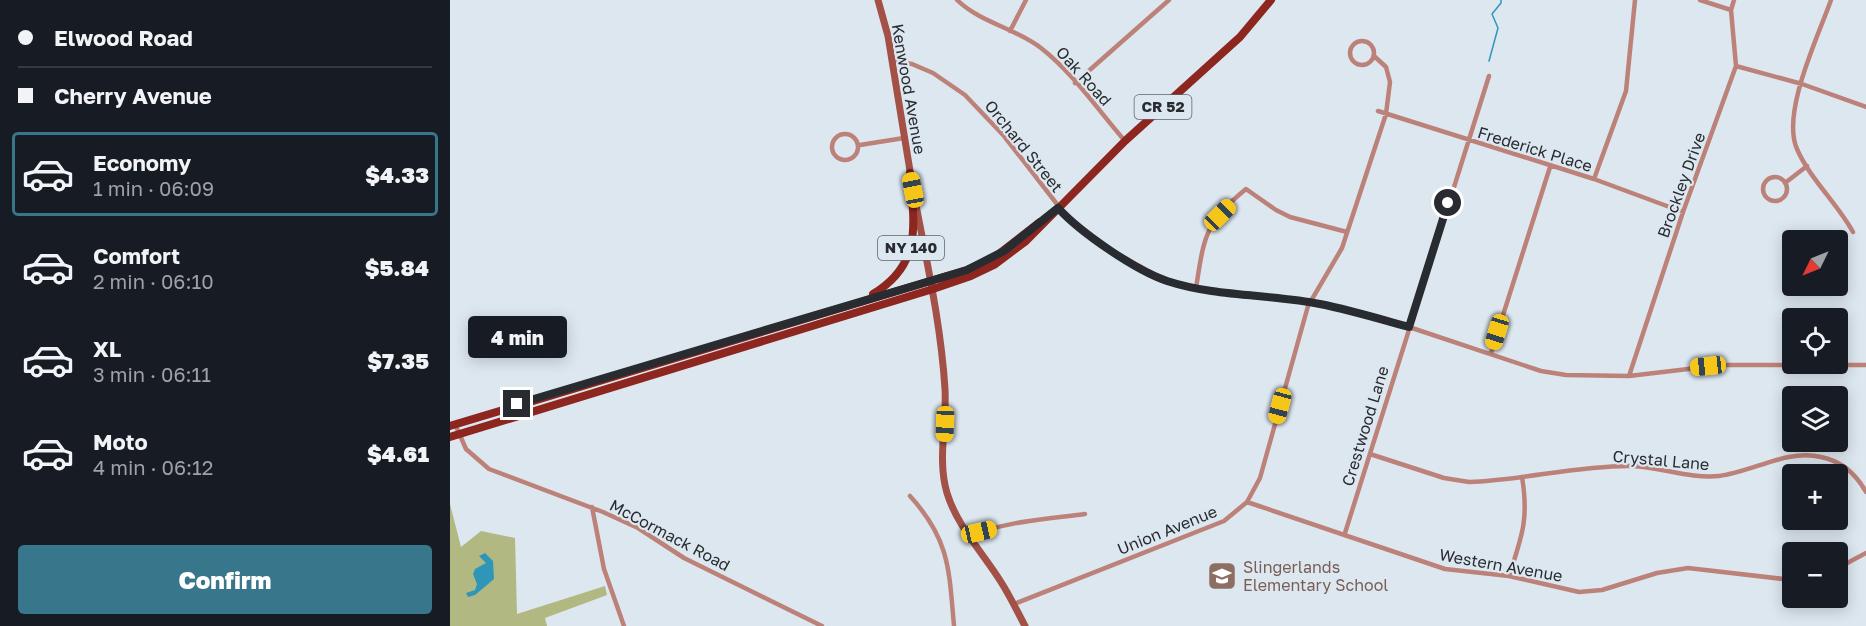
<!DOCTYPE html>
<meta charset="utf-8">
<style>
body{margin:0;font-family:"Golos Text",sans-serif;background:#242831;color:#f1f3f6;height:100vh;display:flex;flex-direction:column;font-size:22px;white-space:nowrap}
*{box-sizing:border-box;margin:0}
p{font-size:20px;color:#9ea1a6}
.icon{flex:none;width:33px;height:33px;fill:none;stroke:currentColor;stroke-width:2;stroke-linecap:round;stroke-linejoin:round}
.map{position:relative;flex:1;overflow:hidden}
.panel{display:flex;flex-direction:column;background:#171b24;width:450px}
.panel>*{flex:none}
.banner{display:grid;align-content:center;height:132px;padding:0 18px;background:#171b24}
.needle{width:39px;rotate:227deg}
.tools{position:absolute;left:1332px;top:230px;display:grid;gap:12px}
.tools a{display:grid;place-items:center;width:66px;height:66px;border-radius:6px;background:#171b24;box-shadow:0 3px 15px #0003;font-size:30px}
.end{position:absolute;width:27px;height:27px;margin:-14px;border:8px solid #282b2f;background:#fff;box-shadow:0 0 0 3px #fff}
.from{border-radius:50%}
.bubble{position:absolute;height:42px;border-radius:6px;background:#171b24;box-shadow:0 3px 15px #0003;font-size:20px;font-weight:800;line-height:42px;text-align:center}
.car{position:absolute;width:18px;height:36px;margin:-18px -9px;border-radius:8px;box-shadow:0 0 4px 2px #0007;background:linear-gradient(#f5c518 24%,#345 0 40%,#f5c518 0 76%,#345 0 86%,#f5c518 0)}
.banner b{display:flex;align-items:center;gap:21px;height:57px;font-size:22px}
.banner b+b{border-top:2px solid #363941}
.banner i{width:15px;height:15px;background:#f1f3f6}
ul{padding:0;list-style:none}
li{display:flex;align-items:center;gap:18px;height:84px;margin:0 12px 9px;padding:0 6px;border:3px solid transparent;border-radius:6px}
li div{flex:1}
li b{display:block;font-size:22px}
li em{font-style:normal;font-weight:800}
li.active{border-color:#38768b}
li>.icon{width:54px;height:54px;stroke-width:1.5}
.primary-button{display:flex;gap:12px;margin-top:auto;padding:12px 18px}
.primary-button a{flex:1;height:69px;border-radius:6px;background:#38768b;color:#fff;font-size:24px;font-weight:800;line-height:69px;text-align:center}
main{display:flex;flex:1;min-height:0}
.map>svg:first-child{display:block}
</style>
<main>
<section class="panel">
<div class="banner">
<b><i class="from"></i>Elwood Road</b>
<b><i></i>Cherry Avenue</b>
</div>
<ul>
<li class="active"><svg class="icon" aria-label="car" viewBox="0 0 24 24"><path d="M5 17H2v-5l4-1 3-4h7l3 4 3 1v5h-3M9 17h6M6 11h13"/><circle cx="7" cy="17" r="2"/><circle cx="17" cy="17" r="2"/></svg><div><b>Economy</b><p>1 min · 06:09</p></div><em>$4.33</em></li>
<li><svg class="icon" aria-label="car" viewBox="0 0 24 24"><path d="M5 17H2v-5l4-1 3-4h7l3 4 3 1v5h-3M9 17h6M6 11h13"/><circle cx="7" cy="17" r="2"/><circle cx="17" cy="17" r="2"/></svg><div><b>Comfort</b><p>2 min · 06:10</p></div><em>$5.84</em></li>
<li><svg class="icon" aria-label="car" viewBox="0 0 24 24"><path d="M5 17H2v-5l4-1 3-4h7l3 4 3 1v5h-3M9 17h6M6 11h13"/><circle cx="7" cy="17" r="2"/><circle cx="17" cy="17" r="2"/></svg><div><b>XL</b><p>3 min · 06:11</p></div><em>$7.35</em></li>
<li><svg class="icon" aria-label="car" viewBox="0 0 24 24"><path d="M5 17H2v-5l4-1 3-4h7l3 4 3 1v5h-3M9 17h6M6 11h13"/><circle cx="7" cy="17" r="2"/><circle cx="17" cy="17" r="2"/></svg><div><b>Moto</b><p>4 min · 06:12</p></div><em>$4.61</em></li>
</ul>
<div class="primary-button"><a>Confirm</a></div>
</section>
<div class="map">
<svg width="1416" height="626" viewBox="0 0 1416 626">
<rect width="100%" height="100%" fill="#dde7f0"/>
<path fill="#b1b881" d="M 0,504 L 11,547 L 31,531 L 65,538 L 67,614 L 155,586 L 157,595 L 95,618 L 97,626 L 0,626 Z"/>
<path fill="#2f96b9" d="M 35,553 L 43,561 L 44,579 L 25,595 L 18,597 L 16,593 L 25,590 L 27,584 L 23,574 L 25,569 L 36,563 L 29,556 Z"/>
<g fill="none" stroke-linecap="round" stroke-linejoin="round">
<path stroke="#2f96b9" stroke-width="1.5" d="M 1039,61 L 1048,28 L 1042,14 L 1051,3 L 1051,0"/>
<path stroke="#bc8279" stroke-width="4.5" d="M 507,0 C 531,23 565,28 591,48 C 623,73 648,110 675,141
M 1250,0 L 1281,10
M 1381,0 C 1368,37 1331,113 1347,149 C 1360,179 1387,203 1403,232
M 560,31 L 576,0
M900 53a12 12 0 1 1 24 0a12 12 0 1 1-24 0Z
M 442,61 L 462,64 L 483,73 L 515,95 L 554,136 L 617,217 L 659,249 L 716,281 L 746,288 L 870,304 L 959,327 L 1091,371 L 1116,375 L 1179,376 L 1272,365 L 1416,365
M 1286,66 L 1352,84 L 1416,107
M 625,83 L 719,0
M 928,111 L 1144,179 L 1233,212
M382 147a13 13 0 1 1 26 0a13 13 0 1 1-26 0Z
M 410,145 L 454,138
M1313 189a12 12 0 1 1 24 0a12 12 0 1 1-24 0Z
M 1144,179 L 1176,91 L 1185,0
M 1335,183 L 1357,166
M 746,288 C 754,238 754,223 796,189 L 826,210 L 840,217 L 897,232
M 1041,353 L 1100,167
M 1179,376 L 1233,212 L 1286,66 L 1281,10 L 1284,0
M 5,424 L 16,449 L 39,469 L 153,512 L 188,528 L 234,558 L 372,626
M 920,454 L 994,478 L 1019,482 C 1073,480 1125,466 1178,466 C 1209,466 1238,479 1269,476 C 1303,472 1336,449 1371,457 C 1391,461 1406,474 1416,492
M 460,496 C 500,540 499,570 504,626
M 797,502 L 995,569 L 1059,576 L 1129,592 L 1152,590 L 1207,573 L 1238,568 L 1342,580
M 142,507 L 154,569 L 174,626
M 895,533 L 1039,76
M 522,537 C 545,522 607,518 635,514
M 1388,568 L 1416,553
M 1059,576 C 1072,536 1079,519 1072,477
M 564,604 L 774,521 L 797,502 L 810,478 L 858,306 L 892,248 L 936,114 L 940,82 L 936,67 L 924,56"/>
<path stroke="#a35046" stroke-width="7" d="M 428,0 L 438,36 L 461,177
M 465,200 C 477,263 491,325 495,389 C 497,423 487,460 497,493 C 507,526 533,553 551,582 C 560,596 567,611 575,626"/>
<path stroke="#8d261f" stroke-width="8" d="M 423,294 C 473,264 464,224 460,173
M 0,426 L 517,270 L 545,257 L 590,222
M 0,437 L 483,289 L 521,276 L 544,265 L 576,241 L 675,141 L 790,37 L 821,0"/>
</g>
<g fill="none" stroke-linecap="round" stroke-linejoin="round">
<path stroke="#282b2f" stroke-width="8" d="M 67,404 L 517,270 L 554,251 L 608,208 C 631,233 685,270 717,281 C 766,297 820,294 870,304 C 900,310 930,319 959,327 L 998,203"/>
</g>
<defs>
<g id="school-square" transform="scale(1.5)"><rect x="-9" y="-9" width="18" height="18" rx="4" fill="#8d6e63" stroke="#dde7f0"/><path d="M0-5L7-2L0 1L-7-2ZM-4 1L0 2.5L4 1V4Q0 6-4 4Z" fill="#fff"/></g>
</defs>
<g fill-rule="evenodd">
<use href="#school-square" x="772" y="576"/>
</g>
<g text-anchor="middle" stroke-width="4.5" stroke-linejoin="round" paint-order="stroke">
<g fill="#dde7f0" stroke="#5e6369" stroke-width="1.5">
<rect x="684.5" y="95" width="57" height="24" rx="4.5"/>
<rect x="428" y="236" width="66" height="24" rx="4.5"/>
</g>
<g font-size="15" font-weight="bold" fill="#282b2f">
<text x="713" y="112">CR 52</text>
<text x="461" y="253">NY 140</text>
</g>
<g font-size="16" fill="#282b2f" stroke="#dde7f0">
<text transform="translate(634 76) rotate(48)" y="6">Oak Road</text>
<text transform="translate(459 89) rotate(80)" y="6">Kenwood Avenue</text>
<text transform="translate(574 146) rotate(51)" y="6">Orchard Street</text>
<text transform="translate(1085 149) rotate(17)" y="6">Frederick Place</text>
<text transform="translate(1231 185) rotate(-70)" y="6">Brockley Drive</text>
<text transform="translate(915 426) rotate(-73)" y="6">Crestwood Lane</text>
<text transform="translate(1211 460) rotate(5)" y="6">Crystal Lane</text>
<text transform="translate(717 530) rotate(-22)" y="6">Union Avenue</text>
<text transform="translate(220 535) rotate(28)" y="6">McCormack Road</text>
<text transform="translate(1051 565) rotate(10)" y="6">Western Avenue</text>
</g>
<g font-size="16" fill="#785e54" stroke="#dde7f0" text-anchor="start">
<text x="793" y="573">Slingerlands<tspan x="793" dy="18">Elementary School</tspan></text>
</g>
</g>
</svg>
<div class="tools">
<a><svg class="needle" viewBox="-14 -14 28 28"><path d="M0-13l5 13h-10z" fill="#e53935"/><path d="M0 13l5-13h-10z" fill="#9ea1a6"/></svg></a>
<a><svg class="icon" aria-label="locate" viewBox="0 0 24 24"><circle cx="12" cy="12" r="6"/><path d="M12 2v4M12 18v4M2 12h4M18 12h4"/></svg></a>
<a><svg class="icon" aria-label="layers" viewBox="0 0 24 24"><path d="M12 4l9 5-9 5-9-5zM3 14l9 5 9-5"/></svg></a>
<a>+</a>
<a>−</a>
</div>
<i class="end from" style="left:998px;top:203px"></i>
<i class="end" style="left:67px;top:404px"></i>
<div class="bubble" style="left:18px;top:316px;width:99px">4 min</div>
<i class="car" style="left:463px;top:190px;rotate:349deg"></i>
<i class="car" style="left:770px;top:215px;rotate:45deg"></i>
<i class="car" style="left:1047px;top:332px;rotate:197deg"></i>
<i class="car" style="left:1258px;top:366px;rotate:264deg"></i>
<i class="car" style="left:830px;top:406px;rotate:195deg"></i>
<i class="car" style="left:495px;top:424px;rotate:182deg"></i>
<i class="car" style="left:529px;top:532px;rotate:77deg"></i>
</div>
</main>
